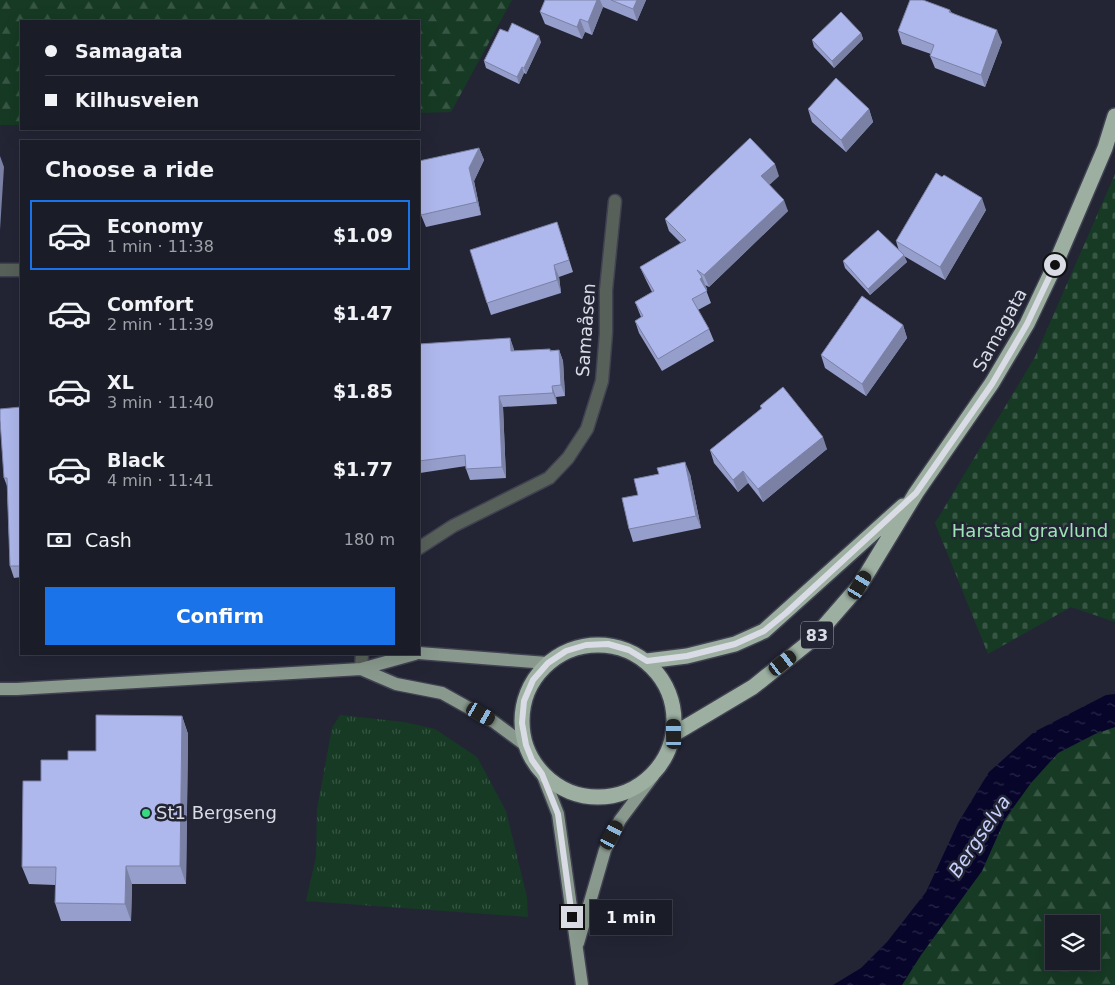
<!DOCTYPE html>
<meta charset="utf-8">
<style>
body{margin:0;font-family:"DejaVu Sans",sans-serif;background:#272934;color:#f1f3f6;height:100vh;display:flex;flex-direction:column;font-size:19px;white-space:nowrap}
*{box-sizing:border-box;margin:0}
p{font-size:16px;color:#9fa1a8}
.icon{flex:none;width:28px;height:28px;fill:none;stroke:currentColor;stroke-width:2;stroke-linecap:round;stroke-linejoin:round}
.map{position:relative;flex:1;overflow:hidden}
.panel{position:absolute;left:20px;top:140px;width:400px;height:515px;display:flex;flex-direction:column;background:#1a1c28;border-radius:0px;box-shadow:0 5px 20px #0002,0 0 0 1px #383a45}
.panel>*{flex:none}
.banner{position:absolute;left:20px;top:20px;width:400px;height:110px;border-radius:0px;box-shadow:0 5px 20px #0002,0 0 0 1px #383a45;display:grid;align-content:center;height:110px;padding:0 25px;background:#1a1c28}
.tools{position:absolute;left:1045px;top:915px;display:grid;gap:10px}
.tools a{display:grid;place-items:center;width:55px;height:55px;border-radius:0px;background:#1a1c28;box-shadow:0 5px 20px #0002,0 0 0 1px #383a45;font-size:25px}
.end{position:absolute;width:22px;height:22px;margin:-11px;border:6px solid #d9dbe5;background:#111;box-shadow:0 0 0 2px #111}
.from{border-radius:50%}
.bubble{position:absolute;height:35px;border-radius:0px;background:#1a1c28;box-shadow:0 5px 20px #0002,0 0 0 1px #383a45;font-size:16px;font-weight:600;line-height:35px;text-align:center}
.car{position:absolute;width:15px;height:30px;margin:-15px -8px;border-radius:6px;box-shadow:0 0 4px 1px #0007;background:linear-gradient(#222 24%,#8ab4d8 0 40%,#222 0 76%,#8ab4d8 0 86%,#222 0)}
.banner b{display:flex;align-items:center;gap:18px;height:48px;font-size:19px}
.banner b+b{border-top:1px solid #383a45}
.banner i{width:12px;height:12px;background:#f1f3f6}
ul{padding:0;list-style:none}
li{display:flex;align-items:center;gap:15px;height:70px;margin:0 10px 8px;padding:0 15px;border:2px solid transparent;border-radius:0px}
li div{flex:1}
li b{display:block;font-size:19px}
li em{font-style:normal;font-weight:600}
li.active{border-color:#1a73e8}
li>.icon{width:45px;height:45px;stroke-width:1.5}
h2{padding:0 25px;font-size:22px;line-height:60px}
.pay{display:flex;align-items:center;gap:12px;height:55px;padding:0 25px;font-size:19px}
.pay p{margin-inline-start:auto}
.action{display:flex;gap:10px;margin-top:auto;padding:10px 25px}
.action a{flex:1;height:58px;border-radius:0px;background:#1a73e8;color:#fff;font-size:20px;font-weight:600;line-height:58px;text-align:center}
.map>svg:first-child{display:block}
</style>
<div class="map">
<svg width="1115" height="985" viewBox="0 0 1115 985">
<defs>
<pattern id="grass-tufts" width="24" height="20" patternUnits="userSpaceOnUse" patternTransform="scale(1.25)"><rect width="24" height="20" fill="#163a24"/><path d="M3 7l-1-3M5 7V3M7 7l1-3M15 17l-1-3M17 17v-4M19 17l1-3" fill="none" stroke="#375644"/></pattern>
<pattern id="forest-firs" width="22" height="20" patternUnits="userSpaceOnUse" patternTransform="scale(1.25)"><rect width="22" height="20" fill="#163a24"/><path d="M5 1l3.5 6h-7zM16 11l3.5 6h-7z" fill="#375644"/></pattern>
<pattern id="cemetery-stones" width="16" height="16" patternUnits="userSpaceOnUse" patternTransform="scale(1.25)"><rect width="16" height="16" fill="#163a24"/><path d="M2 7V4a2 2 0 0 1 4 0v3zM10 15v-3a2 2 0 0 1 4 0v3z" fill="#375644"/></pattern>
<pattern id="water-ripples" width="26" height="14" patternUnits="userSpaceOnUse" patternTransform="scale(1.25)"><rect width="26" height="14" fill="#07052a"/><path d="M2 4q2-2 4 0t4 0M15 11q2-2 4 0t4 0" fill="none" stroke="#2b2949"/></pattern>
</defs>
<rect width="100%" height="100%" fill="#232535"/>
<path fill="url(#grass-tufts)" d="M 340,715 L 404,722 L 435,729 L 477,757 L 506,811 L 527,897 L 528,917 L 306,901 L 316,857 L 317,809 L 332,728 Z"/>
<path fill="url(#forest-firs)" fill-rule="evenodd" d="M 0,0 L 512,0 L 451,112 L 419,113 L 419,21 L 21,21 L 21,125 L 0,125 Z
M 1115,727 L 1115,985 L 902,985 L 921,955 L 982,871 L 1005,819 L 1031,783 L 1058,753 L 1095,734 ZM 1054,924 L 1091,924 L 1091,961 L 1054,961 Z"/>
<path fill="url(#cemetery-stones)" d="M 1115,174 L 1115,622 L 1071,607 L 988,654 L 935,523 L 1035,357 Z"/>
<path fill="url(#water-ripples)" d="M 1115,694 L 1115,727 L 1095,734 L 1058,753 L 1031,783 L 1005,819 L 982,871 L 921,955 L 902,985 L 833,985 L 861,968 L 887,942 L 926,892 L 958,823 L 989,772 L 1034,732 L 1106,695 Z"/>
<g fill="none" stroke-linecap="round" stroke-linejoin="round">
<g stroke="#404251" stroke-width="15">
<path id="minor" d="M 0,270 L 21,270
M 419,548 L 453,526 L 549,478 L 568,458 L 587,429 L 602,381 L 606,333 L 606,290 L 615,201
M 361,669 L 362,654"/>
</g>
<g stroke="#404251" stroke-width="15">
<path id="major" d="M 419,653 L 547,663
M 361,669 L 396,684 L 442,693 L 494,722 L 525,745
M 0,689 L 17,689 L 361,669 L 415,654
M 542,773 L 558,814 L 582,985
M 578,943 L 605,850 L 620,820 L 653,776"/>
</g>
<g stroke="#404251" stroke-width="18">
<path id="highway" d="M522 721a76 76 0 1 1 152 0a76 76 0 1 1-152 0Z
M 647,661 L 687,656 L 735,644 L 764,631 L 903,506
M 674,734 L 753,687 L 813,639 L 860,585 L 916,493 L 992,383 L 1027,324 L 1055,265 L 1105,148 L 1115,116"/>
</g>
<use href="#minor" stroke="#58605a" stroke-width="12"/>
<use href="#major" stroke="#89998d" stroke-width="12"/>
<use href="#highway" stroke="#9cafa1" stroke-width="15"/>
</g>
<path fill="#969ecb" d="M 545,0 L 646,0 L 637,21 L 603,7 L 592,35 L 585,32 L 582,39 L 545,24 L 540,12 Z
M 950,10 L 951,12 L 1002,42 L 985,87 L 935,68 L 930,56 L 931,54 L 902,44 L 898,31 Z
M 508,32 L 541,42 L 526,74 L 524,73 L 519,84 L 486,68 L 484,61 Z
M 861,33 L 863,39 L 834,68 L 814,47 L 812,40 Z
M 808,109 L 869,109 L 873,122 L 846,152 L 812,122 Z
M 479,148 L 484,160 L 474,181 L 481,215 L 426,227 L 421,215 Z
M 779,176 L 769,185 L 788,211 L 709,287 L 705,285 L 707,289 L 706,290 L 711,303 L 698,310 L 709,329 L 714,341 L 662,371 L 639,333 L 635,321 L 641,317 L 635,302 L 652,292 L 645,278 L 640,267 L 681,243 L 669,231 L 665,219 Z
M 942,177 L 986,210 L 945,280 L 904,256 L 907,262 L 870,295 L 845,268 L 843,261 L 899,251 L 896,241 Z
M 561,234 L 573,272 L 559,277 L 561,293 L 491,315 L 487,303 Z
M 903,325 L 907,338 L 866,396 L 825,368 L 821,355 Z
M 510,338 L 514,351 L 559,350 L 563,361 L 565,396 L 556,397 L 557,404 L 503,407 L 506,478 L 470,480 L 466,469 L 466,466 L 420,473 L 419,469 L 419,360 Z
M 760,406 L 827,449 L 763,502 L 748,483 L 738,492 L 714,463 L 710,450 L 761,409 Z
M 21,407 L 21,577 L 14,578 L 10,566 L 7,486 L 4,478 Z
M 659,474 L 690,474 L 701,528 L 633,542 L 629,529 L 638,495 Z
M 182,716 L 188,734 L 186,884 L 132,884 L 131,921 L 61,921 L 55,903 L 55,885 L 29,884 L 22,867 L 41,781 L 68,760 L 96,751 Z"/>
<path fill="#7a81a5" d="M 597,0 L 600,0 L 603,7 L 592,35 L 588,22 Z
M 637,0 L 646,0 L 637,21 L 633,9 Z
M 580,19 L 585,32 L 582,39 L 577,27 Z
M 997,30 L 1002,42 L 985,87 L 981,75 Z
M 861,33 L 863,39 L 834,68 L 832,61 Z
M 539,36 L 541,42 L 526,74 L 524,68 Z
M 522,67 L 524,73 L 519,84 L 517,77 Z
M 869,109 L 873,122 L 846,152 L 841,140 Z
M 479,148 L 484,160 L 474,181 L 481,215 L 477,202 L 469,168 Z
M 0,156 L 4,167 L 0,230 Z
M 775,164 L 779,176 L 766,188 L 761,176 Z
M 982,198 L 986,210 L 945,280 L 940,267 Z
M 784,200 L 788,211 L 709,287 L 704,275 Z
M 904,255 L 907,262 L 870,295 L 868,289 Z
M 554,265 L 559,277 L 561,293 L 557,280 Z
M 702,277 L 707,289 L 704,291 L 700,279 Z
M 903,325 L 907,338 L 866,396 L 862,384 Z
M 510,338 L 514,349 L 515,362 L 511,351 Z
M 559,350 L 563,361 L 565,396 L 561,385 Z
M 552,386 L 556,397 L 557,404 L 553,393 Z
M 499,396 L 503,407 L 506,478 L 502,467 Z
M 823,437 L 827,449 L 763,502 L 758,489 Z
M 685,462 L 690,474 L 701,528 L 696,516 Z
M 743,471 L 748,483 L 738,492 L 733,480 Z
M 182,716 L 188,734 L 186,884 L 180,866 Z
M 126,866 L 132,884 L 131,921 L 125,904 Z"/>
<path fill="#afb8ec" stroke="#7a81a5" d="M 545,0 L 597,0 L 588,22 L 580,19 L 577,27 L 540,12 Z
M 611,0 L 637,0 L 633,9 Z
M 910,0 L 923,0 L 950,10 L 949,12 L 997,30 L 981,75 L 930,56 L 934,45 L 898,31 Z
M 841,12 L 861,33 L 832,61 L 812,40 Z
M 512,23 L 539,36 L 524,68 L 522,67 L 517,77 L 484,61 L 500,29 L 508,32 Z
M 836,78 L 869,109 L 841,140 L 808,109 Z
M 750,138 L 775,164 L 761,176 L 784,200 L 704,275 L 697,270 L 702,277 L 700,279 L 707,291 L 692,299 L 709,329 L 658,359 L 635,321 L 643,316 L 635,302 L 654,291 L 640,267 L 686,240 L 665,219 Z
M 479,148 L 469,168 L 477,202 L 421,215 L 419,203 L 419,161 Z
M 936,173 L 942,177 L 944,175 L 982,198 L 940,267 L 896,241 Z
M 557,222 L 569,260 L 554,265 L 557,280 L 487,303 L 470,250 Z
M 878,230 L 904,255 L 868,289 L 843,261 Z
M 862,296 L 903,325 L 862,384 L 821,355 Z
M 510,338 L 511,351 L 550,349 L 550,351 L 559,350 L 561,385 L 552,386 L 553,393 L 499,396 L 502,467 L 466,469 L 465,455 L 419,461 L 419,360 L 420,360 L 419,344 Z
M 783,387 L 823,437 L 758,489 L 743,471 L 733,480 L 710,450 L 762,408 L 760,406 Z
M 21,407 L 21,566 L 10,566 L 7,478 L 4,478 L 0,420 L 0,409 Z
M 685,462 L 696,516 L 629,529 L 622,498 L 638,495 L 634,479 L 659,474 L 657,468 Z
M 96,715 L 182,716 L 180,866 L 126,866 L 125,904 L 55,903 L 56,867 L 22,867 L 23,781 L 41,781 L 41,760 L 68,760 L 68,751 L 96,751 Z"/>
<g fill="none" stroke-linecap="round" stroke-linejoin="round">
<path stroke="#d9dbe5" stroke-width="6" d="M 572,917 L 558,814 L 542,774 L 532,760 L 526,745 L 522,723 L 524,701 L 533,680 L 548,663 L 566,651 L 586,645 L 608,644 L 629,650 L 647,661 L 687,656 L 735,644 L 764,631 L 786,613 L 916,493 L 992,384 L 1027,324 L 1055,265"/>
</g>
<circle fill="#37d880" stroke="#232535" stroke-width="2" cx="146" cy="813" r="5"/>
<g text-anchor="middle" stroke-width="5" stroke-linejoin="round" paint-order="stroke">
<rect fill="#232535" stroke="#a2a4b0" stroke-width="1" x="801" y="621.5" width="32" height="27" rx="4"/>
<g font-size="16" font-weight="bold" fill="#d9dbe5">
<text x="817" y="641">83</text>
</g>
<g font-size="18" fill="#d9dbe5" stroke="#232535">
<text transform="translate(586 330) rotate(-86)" y="6">Samaåsen</text>
<text transform="translate(1000 330) rotate(-61)" y="6">Samagata</text>
</g>
<g font-size="18" fill="#9be6b3" stroke="#232535">
<text x="1030" y="537">Harstad gravlund</text>
</g>
<g font-size="18" fill="#d9dbe5" stroke="#232535" text-anchor="start">
<text x="156" y="819">St1 Bergseng</text>
</g>
<g font-size="19" font-style="italic" fill="#c8d1fd" stroke="#232535">
<text transform="translate(979 836) rotate(-56)" y="7">Bergselva</text>
</g>
</g>
</svg>
<div class="tools">
<a><svg class="icon" aria-label="layers" viewBox="0 0 24 24"><path d="M12 4l9 5-9 5-9-5zM3 14l9 5 9-5"/></svg></a>
</div>
<i class="end from" style="left:1055px;top:265px"></i>
<i class="end" style="left:572px;top:917px"></i>
<div class="bubble" style="left:590px;top:900px;width:82px">1 min</div>
<i class="car" style="left:860px;top:585px;rotate:31deg"></i>
<i class="car" style="left:783px;top:663px;rotate:52deg"></i>
<i class="car" style="left:481px;top:714px;rotate:120deg"></i>
<i class="car" style="left:674px;top:734px;rotate:359deg"></i>
<i class="car" style="left:612px;top:835px;rotate:28deg"></i>
<div class="banner">
<b><i class="from"></i>Samagata</b>
<b><i></i>Kilhusveien</b>
</div>
<section class="panel">
<h2>Choose a ride</h2>
<ul>
<li class="active"><svg class="icon" aria-label="car" viewBox="0 0 24 24"><path d="M5 17H2v-5l4-1 3-4h7l3 4 3 1v5h-3M9 17h6M6 11h13"/><circle cx="7" cy="17" r="2"/><circle cx="17" cy="17" r="2"/></svg><div><b>Economy</b><p>1 min · 11:38</p></div><em>$1.09</em></li>
<li><svg class="icon" aria-label="car" viewBox="0 0 24 24"><path d="M5 17H2v-5l4-1 3-4h7l3 4 3 1v5h-3M9 17h6M6 11h13"/><circle cx="7" cy="17" r="2"/><circle cx="17" cy="17" r="2"/></svg><div><b>Comfort</b><p>2 min · 11:39</p></div><em>$1.47</em></li>
<li><svg class="icon" aria-label="car" viewBox="0 0 24 24"><path d="M5 17H2v-5l4-1 3-4h7l3 4 3 1v5h-3M9 17h6M6 11h13"/><circle cx="7" cy="17" r="2"/><circle cx="17" cy="17" r="2"/></svg><div><b>XL</b><p>3 min · 11:40</p></div><em>$1.85</em></li>
<li><svg class="icon" aria-label="car" viewBox="0 0 24 24"><path d="M5 17H2v-5l4-1 3-4h7l3 4 3 1v5h-3M9 17h6M6 11h13"/><circle cx="7" cy="17" r="2"/><circle cx="17" cy="17" r="2"/></svg><div><b>Black</b><p>4 min · 11:41</p></div><em>$1.77</em></li>
</ul>
<div class="pay"><svg class="icon" aria-label="cash" viewBox="0 0 24 24"><path d="M3 7h18v10H3z"/><circle cx="12" cy="12" r="2"/></svg>Cash<p>180 m</p></div>
<div class="action"><a>Confirm</a></div>
</section>
</div>
